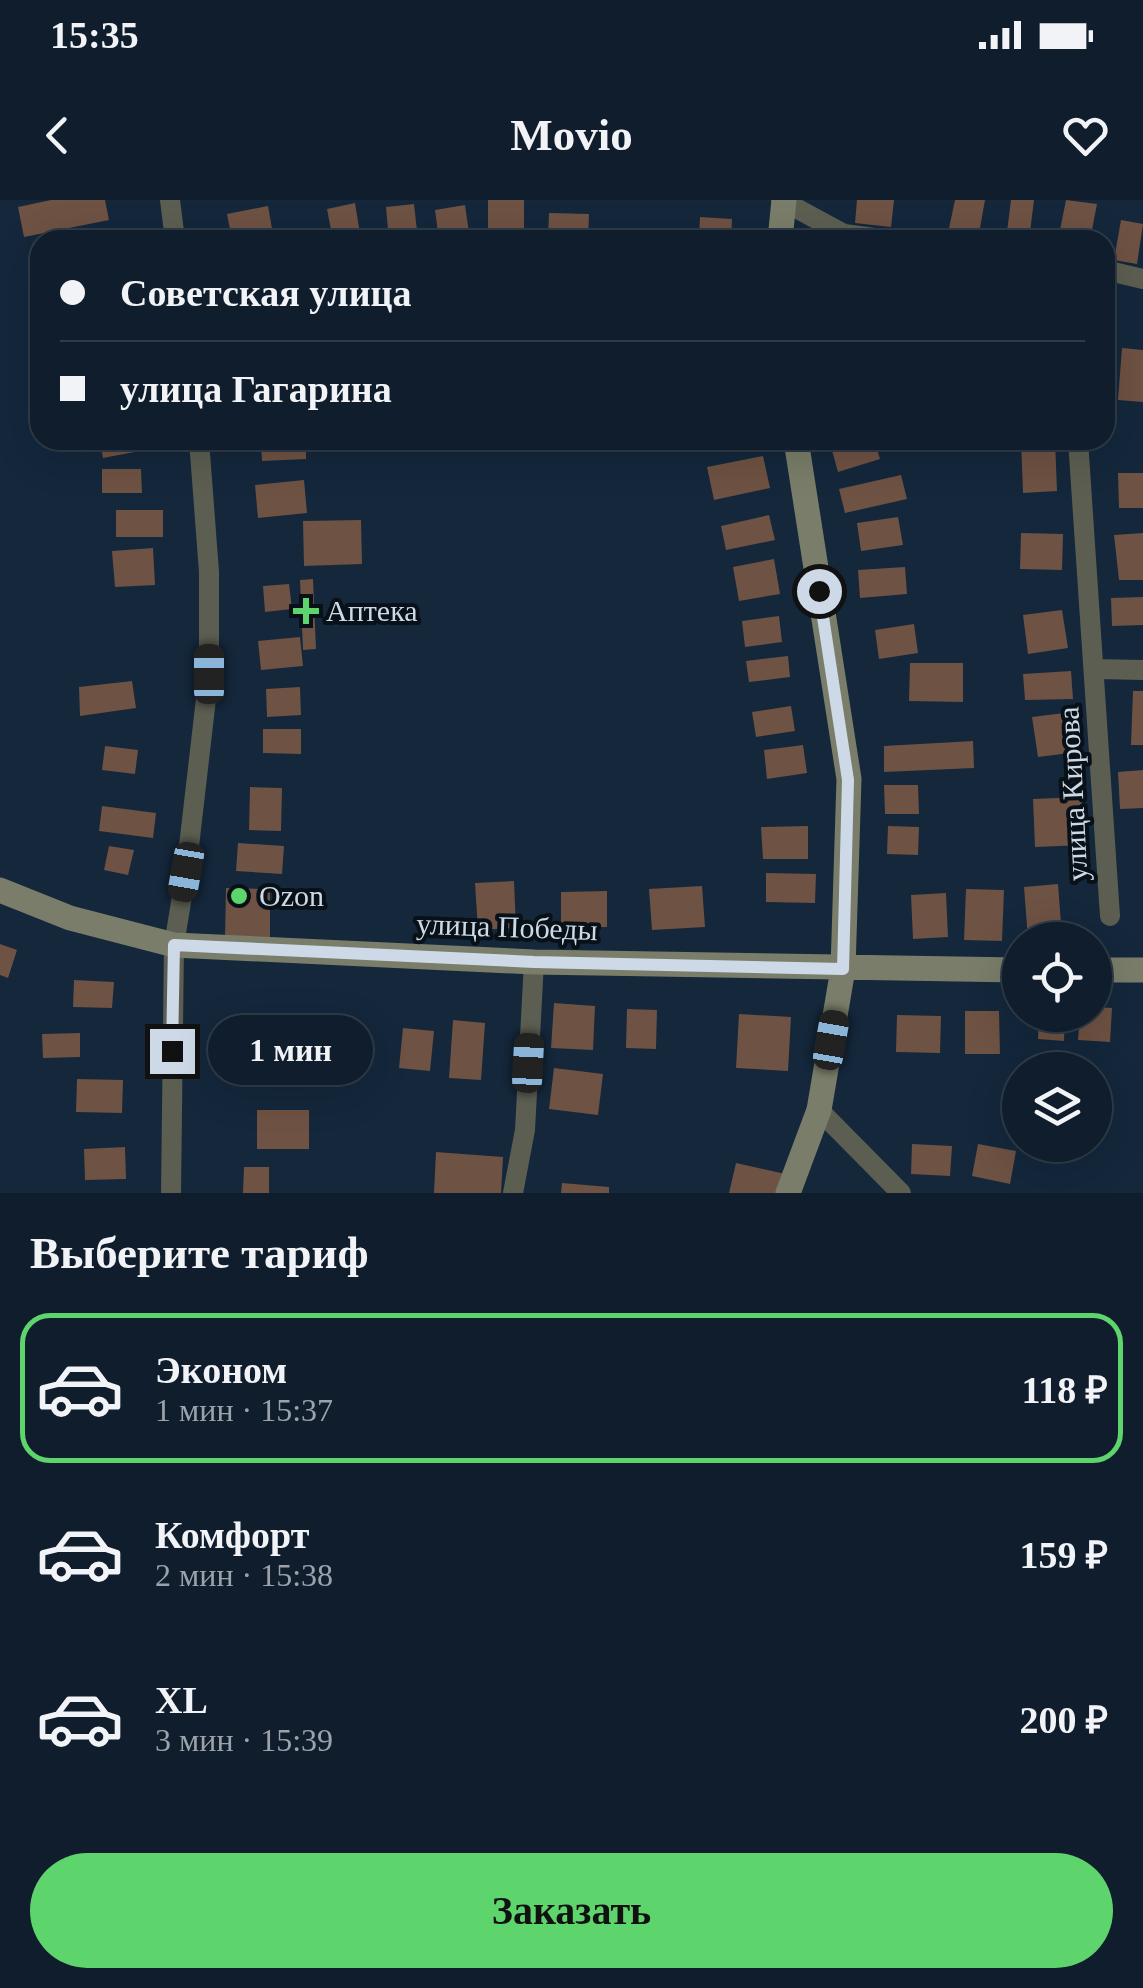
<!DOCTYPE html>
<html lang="ru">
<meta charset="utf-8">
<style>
body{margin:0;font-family:Georgia,serif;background:#182634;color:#f1f3f6;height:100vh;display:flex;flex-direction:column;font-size:38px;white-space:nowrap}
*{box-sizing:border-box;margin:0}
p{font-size:32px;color:#9ba2a9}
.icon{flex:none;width:55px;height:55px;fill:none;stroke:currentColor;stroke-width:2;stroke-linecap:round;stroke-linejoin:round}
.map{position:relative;height:993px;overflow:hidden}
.panel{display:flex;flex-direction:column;background:#0f1d2c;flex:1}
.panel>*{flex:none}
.top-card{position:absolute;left:30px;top:30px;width:1085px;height:220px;border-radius:30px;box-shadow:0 10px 40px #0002,0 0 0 2px #2f3b48;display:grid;align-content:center;height:220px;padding:0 30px;background:#0f1d2c}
.tools{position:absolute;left:1002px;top:722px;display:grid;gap:20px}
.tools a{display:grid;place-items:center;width:110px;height:110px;border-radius:50%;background:#0f1d2c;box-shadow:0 10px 40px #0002,0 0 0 2px #2f3b48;font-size:50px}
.end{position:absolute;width:45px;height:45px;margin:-22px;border:12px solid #cdd9e6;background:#111;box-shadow:0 0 0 5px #111}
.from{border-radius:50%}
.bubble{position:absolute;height:70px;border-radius:35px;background:#0f1d2c;box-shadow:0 10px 40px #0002,0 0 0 2px #2f3b48;font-size:32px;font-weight:600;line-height:70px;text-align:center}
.car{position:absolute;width:30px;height:60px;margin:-30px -15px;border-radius:12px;box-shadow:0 0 8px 2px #0007;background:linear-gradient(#222 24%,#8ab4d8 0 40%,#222 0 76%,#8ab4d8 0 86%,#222 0)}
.top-card b{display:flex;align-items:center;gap:35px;height:95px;font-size:38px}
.top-card b+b{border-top:2px solid #2f3b48}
.top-card i{width:25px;height:25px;background:#f1f3f6}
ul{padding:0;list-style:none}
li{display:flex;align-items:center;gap:30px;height:150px;margin:0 20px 15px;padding:0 10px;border:5px solid transparent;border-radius:30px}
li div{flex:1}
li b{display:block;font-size:38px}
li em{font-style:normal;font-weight:600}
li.active{border-color:#5ed56c}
li>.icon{width:90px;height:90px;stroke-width:1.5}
h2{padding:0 30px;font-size:45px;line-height:120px}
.primary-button{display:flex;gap:20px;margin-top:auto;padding:20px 30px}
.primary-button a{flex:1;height:115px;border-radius:60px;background:#5ed56c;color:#111;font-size:40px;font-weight:600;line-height:115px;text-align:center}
.status{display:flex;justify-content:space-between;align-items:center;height:70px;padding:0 50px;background:#0f1d2c;direction:ltr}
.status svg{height:28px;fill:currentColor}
header{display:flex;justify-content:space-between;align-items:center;height:130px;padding:0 30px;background:#0f1d2c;font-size:45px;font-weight:600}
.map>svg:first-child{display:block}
</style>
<div class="status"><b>15:35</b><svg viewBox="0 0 49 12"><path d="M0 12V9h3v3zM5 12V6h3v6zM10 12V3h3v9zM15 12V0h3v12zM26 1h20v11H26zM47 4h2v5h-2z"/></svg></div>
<header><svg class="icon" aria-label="back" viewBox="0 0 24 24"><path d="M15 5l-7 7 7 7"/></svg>Movio<svg class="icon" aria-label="heart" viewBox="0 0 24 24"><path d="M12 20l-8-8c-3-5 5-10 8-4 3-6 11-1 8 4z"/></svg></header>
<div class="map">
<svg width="1143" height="993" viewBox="0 0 1143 993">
<rect width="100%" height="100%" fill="#14273b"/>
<path fill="#6e5243" d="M 51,0 L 105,0 L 109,20 L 24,37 L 18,7 Z
M 488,0 L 524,0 L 524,40 L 488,40 Z
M 857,0 L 894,0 L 891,27 L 855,23 Z
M 955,0 L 985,0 L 978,39 L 948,33 Z
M 1011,0 L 1034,0 L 1029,40 L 1006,40 Z
M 1066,0 L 1097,4 L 1090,40 L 1058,40 Z
M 355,3 L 361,40 L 333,40 L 327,9 Z
M 414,4 L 418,40 L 389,40 L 386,7 Z
M 465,5 L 470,40 L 439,40 L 435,10 Z
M 268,6 L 274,40 L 232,40 L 227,14 Z
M 549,13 L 589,14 L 588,40 L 548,40 Z
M 700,17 L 732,19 L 731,40 L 699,40 Z
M 1121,20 L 1143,24 L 1137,64 L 1114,60 Z
M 1122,148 L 1143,150 L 1143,202 L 1118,200 Z
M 100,240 L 143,240 L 145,250 L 103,258 Z
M 261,240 L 306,240 L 306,259 L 262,261 Z
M 840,240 L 874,240 L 880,259 L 838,272 L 830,243 Z
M 1021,240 L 1055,240 L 1057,291 L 1023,293 Z
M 763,256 L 770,288 L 714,300 L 707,267 Z
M 102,269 L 141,269 L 142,293 L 102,293 Z
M 1118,273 L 1143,273 L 1143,308 L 1119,308 Z
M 901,275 L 907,299 L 845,313 L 839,289 Z
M 304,280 L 307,313 L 258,318 L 255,285 Z
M 116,310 L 163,310 L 163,337 L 116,337 Z
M 769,315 L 775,340 L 726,350 L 721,326 Z
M 898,317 L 903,345 L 861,351 L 857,323 Z
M 361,320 L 362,364 L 304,366 L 303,321 Z
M 1021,333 L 1063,334 L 1062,370 L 1020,369 Z
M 1143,333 L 1143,380 L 1119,380 L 1114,335 Z
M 153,348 L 155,385 L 115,387 L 112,351 Z
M 774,359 L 780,394 L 739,401 L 733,367 Z
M 905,367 L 907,394 L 860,398 L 858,370 Z
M 313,379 L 316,449 L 303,450 L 300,380 Z
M 289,384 L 292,409 L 265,412 L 263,386 Z
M 1143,397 L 1143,425 L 1112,426 L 1111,398 Z
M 1062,410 L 1068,448 L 1028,454 L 1023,415 Z
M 779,416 L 782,442 L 745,447 L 742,421 Z
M 914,424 L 918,453 L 879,459 L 875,430 Z
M 300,437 L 303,466 L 261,470 L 258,441 Z
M 788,456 L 790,477 L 749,482 L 746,461 Z
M 910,463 L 963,463 L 963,502 L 909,501 Z
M 1071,471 L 1073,499 L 1025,500 L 1023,474 Z
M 132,481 L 136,508 L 80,516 L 79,487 Z
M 300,487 L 301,515 L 267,517 L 266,489 Z
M 1133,491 L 1143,491 L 1143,545 L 1131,545 Z
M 791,506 L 795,531 L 756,537 L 752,512 Z
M 1072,512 L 1078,552 L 1038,557 L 1032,517 Z
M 263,529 L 301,529 L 301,554 L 263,553 Z
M 973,541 L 974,568 L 884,572 L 884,546 Z
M 803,545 L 807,573 L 767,579 L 764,550 Z
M 105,546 L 138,550 L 135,574 L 102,570 Z
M 1143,570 L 1143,608 L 1120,609 L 1118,572 Z
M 884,585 L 918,585 L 919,614 L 885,614 Z
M 250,587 L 282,588 L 281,631 L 249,630 Z
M 1082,597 L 1084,645 L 1035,647 L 1033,599 Z
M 102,606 L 156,613 L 153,638 L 99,631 Z
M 808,626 L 808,659 L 763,659 L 761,627 Z
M 888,626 L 919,627 L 918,655 L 887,654 Z
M 238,643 L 284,646 L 282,674 L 236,671 Z
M 109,646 L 134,650 L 128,675 L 104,670 Z
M 766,673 L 816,674 L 815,703 L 766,702 Z
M 514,681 L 516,728 L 478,730 L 475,683 Z
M 1058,684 L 1062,737 L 1028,739 L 1024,687 Z
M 702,686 L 705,727 L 652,730 L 649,689 Z
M 226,688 L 270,689 L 270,737 L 225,737 Z
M 966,689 L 1004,690 L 1002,741 L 964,740 Z
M 607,691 L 607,727 L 561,728 L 561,692 Z
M 946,693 L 948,737 L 913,739 L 911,695 Z
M 0,744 L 17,750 L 8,778 L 0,775 Z
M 74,780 L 114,782 L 112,808 L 73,807 Z
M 554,803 L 595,806 L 593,850 L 551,848 Z
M 1095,807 L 1112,808 L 1110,842 L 1078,840 L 1080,815 L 1095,815 Z
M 627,809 L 657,810 L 656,849 L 626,848 Z
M 965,811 L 999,811 L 1000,854 L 965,854 Z
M 242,813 L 282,816 L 278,875 L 238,872 Z
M 739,814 L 791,817 L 788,871 L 736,868 Z
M 897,815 L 941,816 L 940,853 L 896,852 Z
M 1039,815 L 1065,815 L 1064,841 L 1038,839 Z
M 453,820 L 485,823 L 481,880 L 449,878 Z
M 336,826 L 363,828 L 361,867 L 333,865 Z
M 403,828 L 434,831 L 430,871 L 399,868 Z
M 80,833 L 80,857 L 43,858 L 42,834 Z
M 554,868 L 603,874 L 598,915 L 549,909 Z
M 77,879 L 123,880 L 122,913 L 76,912 Z
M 257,910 L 309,910 L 309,949 L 257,949 Z
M 912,944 L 952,946 L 950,976 L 911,974 Z
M 978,944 L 1016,951 L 1010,984 L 972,976 Z
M 125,947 L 126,979 L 85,980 L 84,949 Z
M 436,952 L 503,957 L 501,993 L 434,993 Z
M 736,963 L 790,975 L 786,993 L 729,993 Z
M 244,967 L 269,967 L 269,993 L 243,993 Z
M 562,983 L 609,987 L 609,993 L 561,993 Z"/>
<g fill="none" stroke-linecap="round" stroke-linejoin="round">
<path stroke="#5c5e51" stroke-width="20" d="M 170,0 L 175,40
M 781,0 L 844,34 L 890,40
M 1105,70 L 1143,79
M 1078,240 L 1110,716
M 1096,469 L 1143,470
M 819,910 L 901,993
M 171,993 L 174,745 L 186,672 L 209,473 L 209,372 L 199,240
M 513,993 L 525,930 L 534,762"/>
<path stroke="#7a7d69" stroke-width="25" d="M 780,40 L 784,0
M 0,690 L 70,718 L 174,745 L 534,762 L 1020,770
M 1095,770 L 1143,770
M 788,993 L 819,910 L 843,769 L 849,579 L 796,240"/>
</g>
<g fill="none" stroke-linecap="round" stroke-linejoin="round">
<path stroke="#cdd9e6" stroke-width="12" d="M 172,851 L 174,745 L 534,762 L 843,769 L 848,580 L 819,391"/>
</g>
<g fill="#5ed56c" stroke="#081018" stroke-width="4">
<path d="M301 396h10v10h10v10h-10v10h-10v-10h-10v-10h10z"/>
<circle cx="239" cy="696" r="10"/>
</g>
<g text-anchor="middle" stroke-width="8" stroke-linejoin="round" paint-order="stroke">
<g font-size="30" fill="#cdd9e6" stroke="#081018" text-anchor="start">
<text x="326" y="421">Аптека</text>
<text x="259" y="706">Ozon</text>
</g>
<g font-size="30" fill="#cdd9e6" stroke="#081018">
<text transform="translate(1073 594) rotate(-93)" y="10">улица Кирова</text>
<text transform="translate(507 727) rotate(2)" y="10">улица Победы</text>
</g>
</g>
</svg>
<div class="tools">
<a><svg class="icon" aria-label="locate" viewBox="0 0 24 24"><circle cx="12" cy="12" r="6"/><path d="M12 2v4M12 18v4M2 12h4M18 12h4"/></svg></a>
<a><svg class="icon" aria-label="layers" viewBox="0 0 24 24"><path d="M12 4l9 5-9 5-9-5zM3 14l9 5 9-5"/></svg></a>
</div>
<i class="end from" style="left:819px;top:391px"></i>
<i class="end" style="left:172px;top:851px"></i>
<div class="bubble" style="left:208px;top:815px;width:165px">1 мин</div>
<i class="car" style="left:209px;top:474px;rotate:0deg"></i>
<i class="car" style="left:186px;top:672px;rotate:190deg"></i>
<i class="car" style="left:831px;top:840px;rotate:10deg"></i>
<i class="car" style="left:528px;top:863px;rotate:3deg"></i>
<div class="top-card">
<b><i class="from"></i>Советская улица</b>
<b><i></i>улица Гагарина</b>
</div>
</div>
<section class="panel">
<h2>Выберите тариф</h2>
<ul>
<li class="active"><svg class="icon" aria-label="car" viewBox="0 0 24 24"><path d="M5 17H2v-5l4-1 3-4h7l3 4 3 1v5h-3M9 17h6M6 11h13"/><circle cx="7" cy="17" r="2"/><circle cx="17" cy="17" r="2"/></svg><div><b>Эконом</b><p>1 мин · 15:37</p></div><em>118 ₽</em></li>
<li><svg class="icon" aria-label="car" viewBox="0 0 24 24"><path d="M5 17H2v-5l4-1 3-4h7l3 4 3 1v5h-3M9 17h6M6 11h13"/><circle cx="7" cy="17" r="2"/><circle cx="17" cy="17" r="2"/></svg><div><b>Комфорт</b><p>2 мин · 15:38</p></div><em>159 ₽</em></li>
<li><svg class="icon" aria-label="car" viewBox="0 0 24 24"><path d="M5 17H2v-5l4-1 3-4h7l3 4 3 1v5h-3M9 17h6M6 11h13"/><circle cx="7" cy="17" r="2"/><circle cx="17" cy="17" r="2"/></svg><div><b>XL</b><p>3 мин · 15:39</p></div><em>200 ₽</em></li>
</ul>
<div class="primary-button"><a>Заказать</a></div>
</section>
